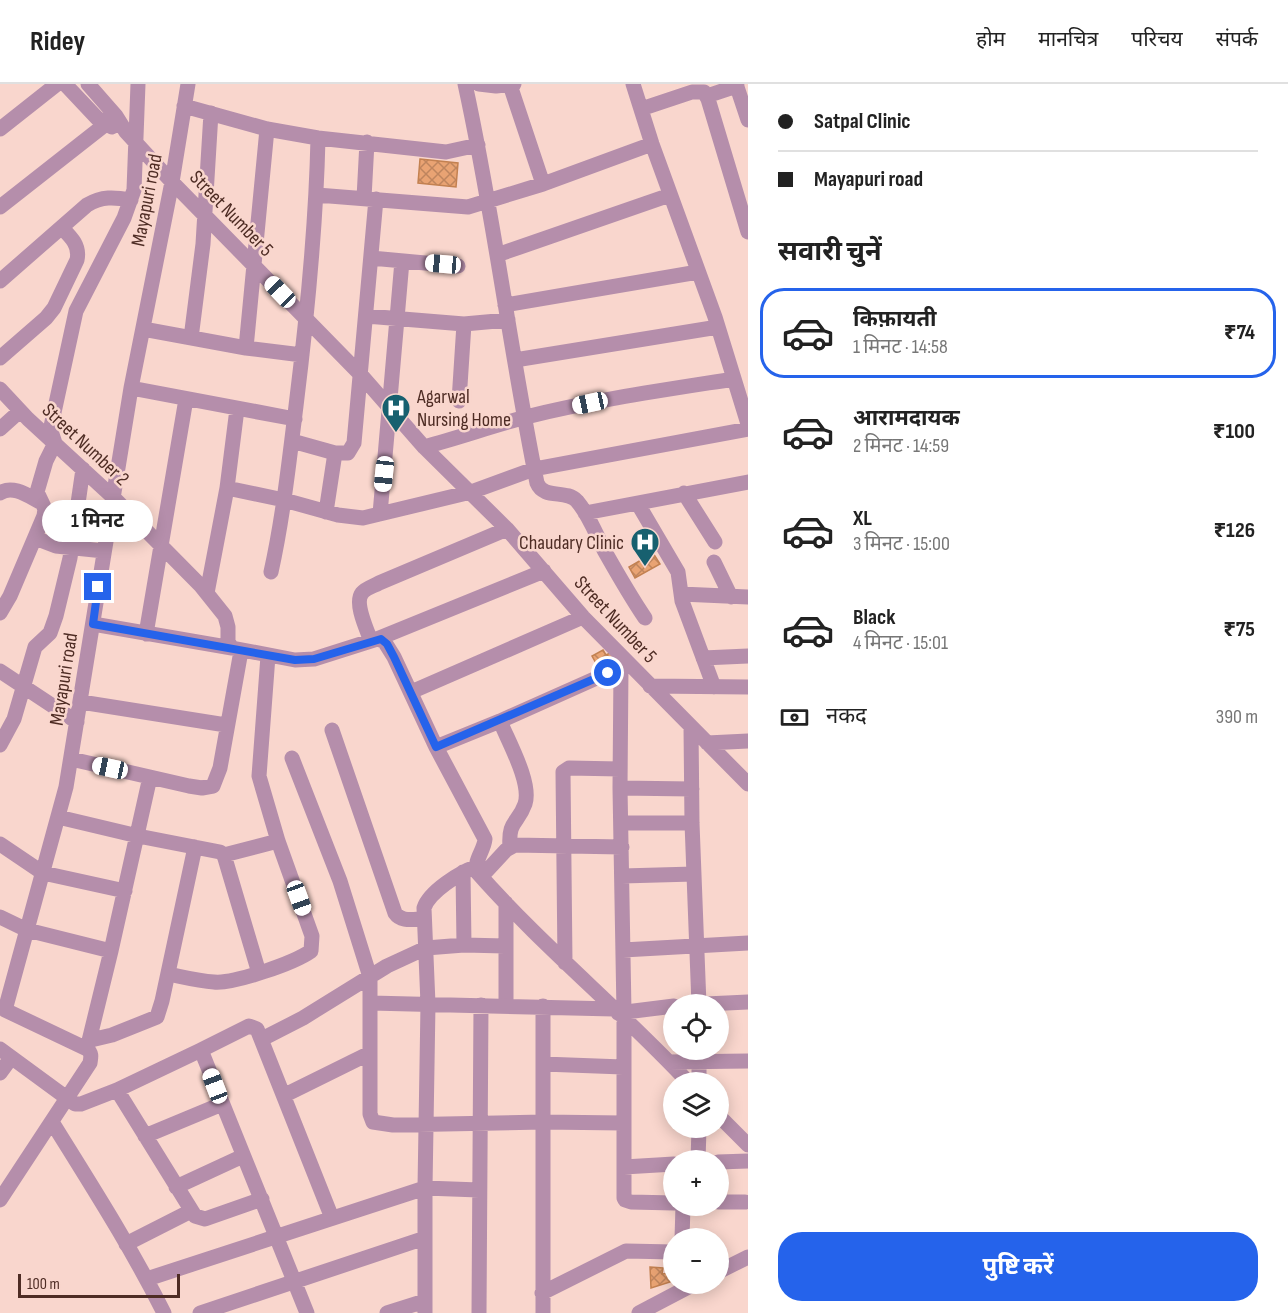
<!DOCTYPE html>
<html lang="hi">
<meta charset="utf-8">
<style>
body{margin:0;font-family:"Sofia Sans Condensed","Noto Sans Devanagari",sans-serif;background:#f6f6f6;color:#222;height:100vh;display:flex;flex-direction:column;font-size:22px;white-space:nowrap}
*{box-sizing:border-box;margin:0}
p{font-size:20px;color:#767676}
.icon{flex:none;width:33px;height:33px;fill:none;stroke:currentColor;stroke-width:2;stroke-linecap:round;stroke-linejoin:round}
.map{position:relative;flex:1;overflow:hidden}
.details{display:flex;flex-direction:column;background:#fff;width:540px}
.details>*{flex:none}
.hud{display:grid;align-content:center;height:132px;padding:0 30px;background:#fff}
.buttons{position:absolute;left:663px;top:910px;display:grid;gap:12px}
.buttons a{display:grid;place-items:center;width:66px;height:66px;border-radius:50%;background:#fff;box-shadow:0 3px 15px #0003;font-size:30px}
.scale{position:absolute;left:18px;bottom:15px;width:162px;box-sizing:border-box;padding-left:6px;border:3px solid #4e2c24;border-top:0;font-size:16px;line-height:21px;white-space:nowrap;color:#4e2c24;-webkit-text-stroke:4px #f9d6cd;paint-order:stroke}
.end{position:absolute;width:27px;height:27px;margin:-14px;border:8px solid #2563eb;background:#fff;box-shadow:0 0 0 3px #fff}
.from{border-radius:50%}
.bubble{position:absolute;height:42px;border-radius:21px;background:#fff;box-shadow:0 3px 15px #0003;font-size:20px;font-weight:700;line-height:42px;text-align:center}
.car{position:absolute;width:18px;height:36px;margin:-18px -9px;border-radius:8px;box-shadow:0 0 4px 2px #0007;background:linear-gradient(#fff 24%,#345 0 40%,#fff 0 76%,#345 0 86%,#fff 0)}
.hud b{display:flex;align-items:center;gap:21px;height:57px;font-size:22px}
.hud b+b{border-top:2px solid #e0e0e0}
.hud i{width:15px;height:15px;background:#222}
ul{padding:0;list-style:none}
li{display:flex;align-items:center;gap:18px;height:90px;margin:0 12px 9px;padding:0 18px;border:3px solid transparent;border-radius:24px}
li div{flex:1}
li b{display:block;font-size:22px}
li em{font-style:normal;font-weight:700}
li.active{border-color:#2563eb}
li>.icon{width:54px;height:54px;stroke-width:1.5}
h2{padding:0 30px;font-size:27px;line-height:72px}
.pay{display:flex;align-items:center;gap:15px;height:66px;padding:0 30px;font-size:22px}
.pay p{margin-inline-start:auto}
.primary-button{display:flex;gap:12px;margin-top:auto;padding:12px 30px}
.primary-button a{flex:1;height:69px;border-radius:24px;background:#2563eb;color:#fff;font-size:24px;font-weight:700;line-height:69px;text-align:center}
header{display:flex;align-items:center;gap:36px;box-sizing:border-box;height:84px;padding:0 30px;background:#fff;border-bottom:2px solid #e0e0e0}
header strong{font-size:28px}
nav{display:flex;gap:33px;margin-inline-start:auto;font-size:21px}
main{display:flex;flex:1;min-height:0}
.map>svg:first-child{display:block}
</style>
<header>
<strong>Ridey</strong>
<nav><a>होम</a><a>मानचित्र</a><a>परिचय</a><a>संपर्क</a></nav>
</header>
<main>
<div class="map">
<svg width="748" height="1229" viewBox="0 0 748 1229">
<defs>
<pattern id="building-cross-hatch" width="8" height="8" patternUnits="userSpaceOnUse" patternTransform="scale(1.5)"><rect width="8" height="8" fill="#e9a373"/><path d="M0 0l8 8M0 8l8-8" fill="none" stroke="#bf855e"/></pattern>
</defs>
<rect width="100%" height="100%" fill="#f9d6cd"/>
<path fill="url(#building-cross-hatch)" stroke="#c38151" stroke-width="1.5" d="M 420,75 L 458,79 L 456,103 L 418,99 Z
M 653,469 L 660,480 L 635,494 L 629,483 Z
M 603,566 L 606,571 L 612,568 L 618,579 L 601,588 L 592,572 Z
M 705,1148 L 705,1155 L 689,1155 L 689,1149 Z
M 650,1183 L 663,1184 L 662,1190 L 670,1189 L 670,1198 L 651,1204 Z"/>
<g fill="none" stroke-linecap="round" stroke-linejoin="round">
<path stroke="#b58eab" stroke-width="15" d="M 65,0 L 97,34 L 112,43
M 88,0 L 116,32 L 126,48 L 172,98 L 361,291 L 424,363 L 507,445 L 583,533 L 748,700
M 465,0 C 494,132 510,267 537,399 C 544,416 566,405 577,417 C 589,431 596,450 604,466 C 617,489 630,512 645,534
M 479,0 L 496,2 L 514,0
M 633,0 L 652,60 L 715,233 L 748,340
M 736,0 L 748,36
M 510,1 L 543,100
M 707,12 L 737,2
M 184,22 L 267,45 L 318,54 L 446,68 L 478,61
M 641,25 L 692,8 L 704,8 L 708,15 L 748,148
M 0,45 L 57,0
M 317,111 L 468,123 L 543,100 L 652,60
M 364,114 L 367,58
M 0,123 L 116,32
M 497,171 L 670,111
M 371,174 L 458,182
M 0,197 L 87,121 C 102,112 114,113 131,116
M 505,221 L 698,188
M 366,232 L 464,240 L 508,236
M 143,245 L 246,264 L 302,271
M 191,254 L 203,160 L 211,29
M 246,264 L 267,45
M 0,274 L 46,234 L 54,224 L 77,176 C 80,162 72,154 62,144
M 515,276 L 718,243
M 131,304 L 295,335
M 0,305 L 28,335 L 114,414 L 201,502 L 225,532 L 228,543 L 228,558 L 232,564 L 295,576 L 314,575 L 377,555 L 384,557 L 394,573 L 436,663 L 485,755 C 484,767 474,775 477,788 C 543,863 621,926 689,999
M 459,317 L 464,240
M 0,345 L 20,327
M 50,347 L 76,227 L 124,134 L 134,106 L 138,0
M 292,357 L 335,369 L 348,369 L 354,359 L 376,115
M 424,363 C 458,354 492,342 526,333 C 594,316 664,306 734,295
M 227,404 L 284,416 L 338,431 L 363,434 L 471,408 L 534,385 L 748,345
M 0,409 C 13,400 30,413 42,419
M 684,409 L 715,458
M 638,420 L 678,488 L 682,517 L 714,603
M 326,428 L 335,369
M 585,429 L 748,398
M 380,430 L 402,177
M 35,454 L 56,462 L 104,467
M 714,478 L 731,513
M 271,488 C 283,434 289,378 296,322 C 307,233 316,144 318,54
M 207,509 L 227,404 L 237,325
M 681,510 L 748,513
M 0,529 L 10,512 L 44,432 L 45,425 L 37,408 L 46,377 L 55,359 L 52,350
M 93,540 L 232,564
M 146,550 L 186,315
M 377,555 L 544,487
M 371,557 C 367,546 354,519 362,509 C 366,504 374,502 379,499 L 507,445
M 703,574 L 748,572
M 621,583 L 620,704 L 624,928
M 0,587 L 77,638
M 650,602 L 748,603
M 411,608 L 583,533
M 81,618 L 226,641
M 500,637 C 508,657 532,699 525,720 C 518,740 508,736 510,763
M 691,643 L 692,739 L 699,921
M 332,646 L 395,829 C 401,838 413,835 423,835
M 707,659 L 748,657
M 0,661 L 14,635 L 35,563 L 50,549 L 56,532 L 70,474 L 83,385
M 436,663 L 500,637 L 628,580
M 292,674 L 340,797 L 370,893 L 370,1030 L 373,1038 L 393,1041 L 543,1038 L 623,1039
M 71,675 L 189,702 L 202,704 L 213,702 L 220,684 L 241,567
M 620,704 L 692,705
M 58,733 L 138,752 L 220,768 L 224,771 L 259,889
M 622,739 L 692,739
M 0,760 L 43,789 L 125,807
M 224,771 L 278,757
M 463,788 L 464,861
M 482,792 L 506,766 L 515,761 L 622,763
M 622,792 L 694,790
M 0,833 L 27,846 L 111,867
M 623,866 L 748,859
M 565,879 L 563,688 L 569,684 L 620,685
M 168,890 C 183,893 198,897 214,898 C 234,900 294,879 311,867 L 312,852 L 278,757 L 259,692 L 268,572
M 371,919 L 614,925
M 506,921 L 506,819
M 685,921 L 748,918
M 618,929 L 674,922
M 624,935 L 624,1114 L 625,1116 L 631,1118 L 674,1119
M 262,955 L 303,934 L 387,882 L 426,864 L 464,861 L 505,862
M 91,956 L 112,951 L 157,933 L 162,917 L 195,763
M 0,965 L 75,1020 L 81,1020 L 117,1006 L 201,966 L 307,1229
M 87,965 L 111,867 L 150,693
M 201,966 L 249,942 L 257,945 L 332,1134
M 699,966 L 699,999
M 669,978 L 748,977
M 543,980 L 623,983
M 0,989 L 11,974
M 117,1006 L 195,1132 L 205,1135 L 262,1115
M 285,1011 L 370,969
M 718,1031 L 748,1061
M 52,1038 C 91,1101 131,1163 164,1229
M 145,1052 L 222,1020
M 698,1077 L 699,1044
M 718,1078 L 748,1077
M 624,1083 L 674,1080
M 176,1103 L 243,1072
M 0,1116 L 90,979 C 91,973 92,969 87,965 L 5,926 L 66,703 L 131,304 L 172,98 L 188,0
M 718,1118 L 745,1118
M 682,1155 L 683,1122
M 126,1160 L 191,1127
M 718,1188 L 748,1173
M 147,1195 L 425,1104 L 428,920 L 424,824 C 429,808 460,788 476,783
M 542,1209 L 626,1167 L 674,1168
M 200,1229 L 425,1154
M 387,1229 L 425,1217
M 425,1229 L 425,1104 L 479,1106
M 479,1229 L 481,921
M 543,1229 L 543,922
M 639,1229 L 694,1200"/>
</g>
<g fill="none" stroke-linecap="round" stroke-linejoin="round">
<path stroke="#2563eb" stroke-width="8" d="M 98,503 L 93,540 L 295,576 L 314,575 L 381,555 L 387,560 L 394,573 L 436,663 L 608,589"/>
</g>
<defs>
<g id="hospital-pin" transform="scale(1.5)"><path d="M0 17L-7.5 6A9.5 9.5 0 1 1 7.5 6Z" fill="#17606f" stroke="#f9d6cd"/><path d="M-5-5h3v3.5h4V-5h3V5h-3V1.5h-4V5h-3Z" fill="#fff"/></g>
</defs>
<g fill-rule="evenodd">
<use href="#hospital-pin" x="396" y="324"/>
<use href="#hospital-pin" x="645" y="458"/>
</g>
<g text-anchor="middle" stroke-width="5" stroke-linejoin="round" paint-order="stroke">
<g font-size="20" fill="#4e2c24" stroke="#f9d6cd">
<text transform="translate(146 116) rotate(-79)" y="7">Mayapuri road</text>
<text transform="translate(232 129) rotate(46)" y="7">Street Number 5</text>
<text transform="translate(86 360) rotate(43)" y="7">Street Number 2</text>
<text transform="translate(616 535) rotate(47)" y="7">Street Number 5</text>
<text transform="translate(63 595) rotate(-81)" y="7">Mayapuri road</text>
</g>
<g font-size="20" fill="#4e2c24" stroke="#f9d6cd" text-anchor="start">
<text x="417" y="319">Agarwal<tspan x="417" dy="23">Nursing Home</tspan></text>
<text x="624" y="465" text-anchor="end">Chaudary Clinic</text>
</g>
</g>
</svg>
<div class="buttons">
<a><svg class="icon" aria-label="locate" viewBox="0 0 24 24"><circle cx="12" cy="12" r="6"/><path d="M12 2v4M12 18v4M2 12h4M18 12h4"/></svg></a>
<a><svg class="icon" aria-label="layers" viewBox="0 0 24 24"><path d="M12 4l9 5-9 5-9-5zM3 14l9 5 9-5"/></svg></a>
<a>+</a>
<a>−</a>
</div>
<div class="scale">100 m</div>
<i class="end from" style="left:608px;top:589px"></i>
<i class="end" style="left:98px;top:503px"></i>
<div class="bubble" style="left:42px;top:416px;width:111px">1 मिनट</div>
<i class="car" style="left:443px;top:180px;rotate:275deg"></i>
<i class="car" style="left:280px;top:208px;rotate:316deg"></i>
<i class="car" style="left:590px;top:319px;rotate:258deg"></i>
<i class="car" style="left:384px;top:390px;rotate:186deg"></i>
<i class="car" style="left:110px;top:684px;rotate:282deg"></i>
<i class="car" style="left:299px;top:814px;rotate:160deg"></i>
<i class="car" style="left:215px;top:1002px;rotate:339deg"></i>
</div>
<section class="details">
<div class="hud">
<b><i class="from"></i>Satpal Clinic</b>
<b><i></i>Mayapuri road</b>
</div>
<h2>सवारी चुनें</h2>
<ul>
<li class="active"><svg class="icon" aria-label="car" viewBox="0 0 24 24"><path d="M5 17H2v-5l4-1 3-4h7l3 4 3 1v5h-3M9 17h6M6 11h13"/><circle cx="7" cy="17" r="2"/><circle cx="17" cy="17" r="2"/></svg><div><b>किफ़ायती</b><p>1 मिनट · 14:58</p></div><em>₹74</em></li>
<li><svg class="icon" aria-label="car" viewBox="0 0 24 24"><path d="M5 17H2v-5l4-1 3-4h7l3 4 3 1v5h-3M9 17h6M6 11h13"/><circle cx="7" cy="17" r="2"/><circle cx="17" cy="17" r="2"/></svg><div><b>आरामदायक</b><p>2 मिनट · 14:59</p></div><em>₹100</em></li>
<li><svg class="icon" aria-label="car" viewBox="0 0 24 24"><path d="M5 17H2v-5l4-1 3-4h7l3 4 3 1v5h-3M9 17h6M6 11h13"/><circle cx="7" cy="17" r="2"/><circle cx="17" cy="17" r="2"/></svg><div><b>XL</b><p>3 मिनट · 15:00</p></div><em>₹126</em></li>
<li><svg class="icon" aria-label="car" viewBox="0 0 24 24"><path d="M5 17H2v-5l4-1 3-4h7l3 4 3 1v5h-3M9 17h6M6 11h13"/><circle cx="7" cy="17" r="2"/><circle cx="17" cy="17" r="2"/></svg><div><b>Black</b><p>4 मिनट · 15:01</p></div><em>₹75</em></li>
</ul>
<div class="pay"><svg class="icon" aria-label="cash" viewBox="0 0 24 24"><path d="M3 7h18v10H3z"/><circle cx="12" cy="12" r="2"/></svg>नकद<p>390 m</p></div>
<div class="primary-button"><a>पुष्टि करें</a></div>
</section>
</main>
